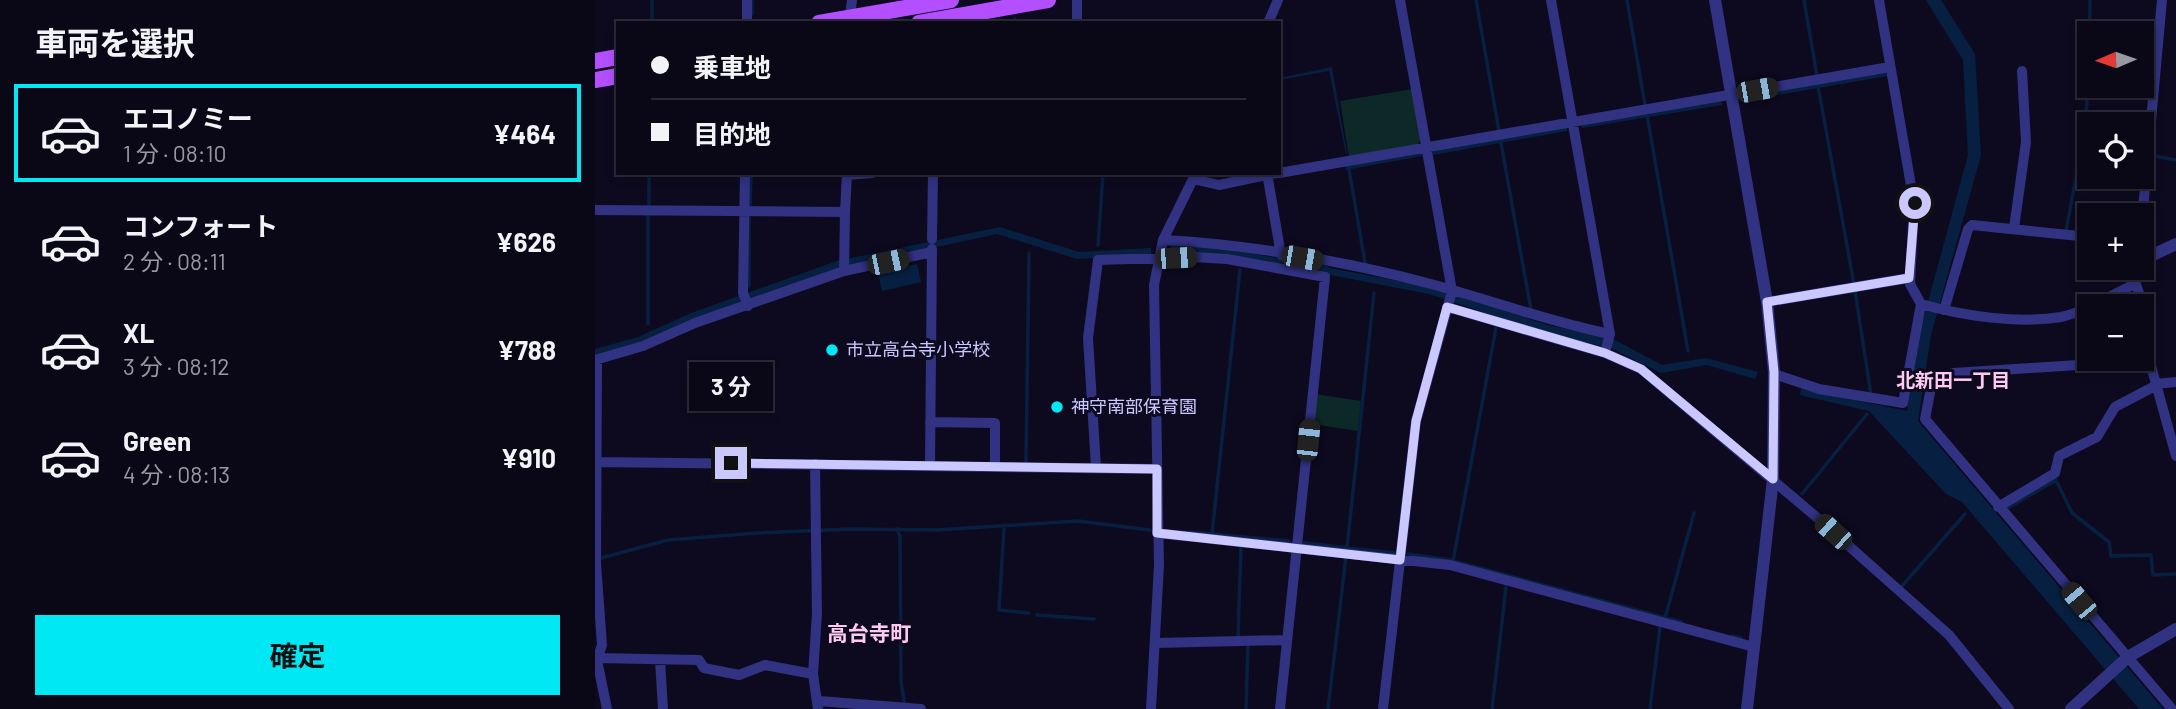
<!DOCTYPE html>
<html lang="ja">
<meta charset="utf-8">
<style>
body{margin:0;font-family:Barlow,"Noto Sans JP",sans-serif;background:#181624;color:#f1f3f6;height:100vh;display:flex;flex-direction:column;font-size:26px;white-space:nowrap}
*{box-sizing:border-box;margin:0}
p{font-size:23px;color:#999aa1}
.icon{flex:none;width:38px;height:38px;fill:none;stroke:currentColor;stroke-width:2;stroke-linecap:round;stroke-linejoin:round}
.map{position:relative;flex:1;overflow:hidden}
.side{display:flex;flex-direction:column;background:#0a0817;width:595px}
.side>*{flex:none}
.guide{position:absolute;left:21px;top:21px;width:665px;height:154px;border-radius:0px;box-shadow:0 4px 10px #0003,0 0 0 2px #2a2936;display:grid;align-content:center;height:154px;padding:0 35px;background:#0a0817}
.needle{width:46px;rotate:268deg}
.controls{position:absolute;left:1482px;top:21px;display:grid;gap:14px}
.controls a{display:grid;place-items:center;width:77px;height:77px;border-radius:0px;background:#0a0817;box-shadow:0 4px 10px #0003,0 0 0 2px #2a2936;font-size:35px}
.end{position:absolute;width:32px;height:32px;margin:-16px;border:9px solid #cbc8ff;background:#111;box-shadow:0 0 0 4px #111}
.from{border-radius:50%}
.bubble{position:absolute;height:49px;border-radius:0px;background:#0a0817;box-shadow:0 4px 10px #0003,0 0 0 2px #2a2936;font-size:23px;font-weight:700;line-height:49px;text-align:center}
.car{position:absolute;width:21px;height:42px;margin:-21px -10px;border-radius:9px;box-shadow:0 0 5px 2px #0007;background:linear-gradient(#222 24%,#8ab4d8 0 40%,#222 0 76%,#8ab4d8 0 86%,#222 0)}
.guide b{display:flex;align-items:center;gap:24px;height:66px;font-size:26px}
.guide b+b{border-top:2px solid #2a2936}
.guide i{width:18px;height:18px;background:#f1f3f6}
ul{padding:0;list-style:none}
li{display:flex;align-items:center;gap:21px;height:98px;margin:0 14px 10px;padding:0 21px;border:4px solid transparent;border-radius:0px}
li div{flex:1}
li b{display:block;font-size:26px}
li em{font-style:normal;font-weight:700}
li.active{border-color:#00e8f3}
li>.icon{width:63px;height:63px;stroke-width:1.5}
h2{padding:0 35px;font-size:32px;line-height:84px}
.cta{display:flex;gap:14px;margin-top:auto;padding:14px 35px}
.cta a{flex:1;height:80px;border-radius:0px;background:#00e8f3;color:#111;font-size:28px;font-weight:700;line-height:80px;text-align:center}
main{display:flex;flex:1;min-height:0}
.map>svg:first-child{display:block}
</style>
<main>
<section class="side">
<h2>車両を選択</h2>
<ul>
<li class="active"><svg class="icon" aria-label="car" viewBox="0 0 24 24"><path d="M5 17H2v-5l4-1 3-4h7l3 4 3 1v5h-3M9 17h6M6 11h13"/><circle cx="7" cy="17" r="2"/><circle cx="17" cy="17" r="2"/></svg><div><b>エコノミー</b><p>1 分 · 08:10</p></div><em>¥464</em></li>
<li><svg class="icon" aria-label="car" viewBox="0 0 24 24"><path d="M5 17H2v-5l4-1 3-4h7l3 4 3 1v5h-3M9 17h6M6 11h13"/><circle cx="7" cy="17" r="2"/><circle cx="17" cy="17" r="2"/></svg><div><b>コンフォート</b><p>2 分 · 08:11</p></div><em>¥626</em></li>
<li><svg class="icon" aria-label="car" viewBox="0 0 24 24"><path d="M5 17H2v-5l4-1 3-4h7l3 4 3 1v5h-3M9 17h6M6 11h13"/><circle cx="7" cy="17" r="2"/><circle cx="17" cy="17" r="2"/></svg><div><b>XL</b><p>3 分 · 08:12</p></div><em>¥788</em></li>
<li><svg class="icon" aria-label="car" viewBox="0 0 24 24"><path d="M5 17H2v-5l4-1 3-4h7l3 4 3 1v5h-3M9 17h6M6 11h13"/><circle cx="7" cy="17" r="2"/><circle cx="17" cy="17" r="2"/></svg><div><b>Green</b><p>4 分 · 08:13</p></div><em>¥910</em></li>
</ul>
<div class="cta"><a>確定</a></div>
</section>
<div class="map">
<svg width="1581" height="709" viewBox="0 0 1581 709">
<rect width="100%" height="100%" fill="#0d0a1f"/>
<path fill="#0d2927" d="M 1547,39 L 1559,40 L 1556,80 L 1551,84 L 1547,83 Z
M 818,89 L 826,138 L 823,144 L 754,157 L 745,101 Z
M 720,394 L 766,401 L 763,431 L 717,424 Z"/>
<path fill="#072041" d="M 1331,0 L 1346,0 L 1380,54 L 1386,155 L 1336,335 L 1323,421 L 1568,709 L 1544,709 L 1367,502 L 1351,494 L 1274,411 L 1205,395 L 1206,389 L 1312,411 L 1324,335 L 1373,155 L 1368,60 Z
M 737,67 L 752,154 L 751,154 L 734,71 L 684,80 L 684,78 Z
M 1291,72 L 1292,76 L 1149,101 L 1148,97 Z
M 1126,101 L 1127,105 L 987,128 L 986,124 Z
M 972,127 L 972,131 L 838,155 L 838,150 Z
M 825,152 L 827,156 L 751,170 L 750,165 Z
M 405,227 L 484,252 L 556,248 L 556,255 L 482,259 L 402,234 L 244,268 L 45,342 L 0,355 L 0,349 L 43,337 L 96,313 L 242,261 Z
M 595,245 L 633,249 L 836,287 L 953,325 L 1018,339 L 1067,365 L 1111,358 L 1163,372 L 1160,379 L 1112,365 L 1066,373 L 1016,348 L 957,335 L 834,294 L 633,255 L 575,254 L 575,246 Z
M 322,264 L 326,282 L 287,291 L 283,273 Z"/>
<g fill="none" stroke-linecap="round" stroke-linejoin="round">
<path stroke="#072041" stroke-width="3.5" d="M 57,0 L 57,23
M 881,0 L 904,131
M 1032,0 L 1050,105
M 1209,0 L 1222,76
M 157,14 L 157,0
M 420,23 L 420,19
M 1494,73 L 1495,0
M 1223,86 L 1259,284
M 1052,115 L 1093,351
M 906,143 L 936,310
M 1487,148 L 1494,148
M 1560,156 L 1581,160
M 754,169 L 770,263
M 54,204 L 54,173
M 155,206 L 156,173
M 1471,231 L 1490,128 L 1493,88
M 503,245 L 508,173
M 702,262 L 732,268
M 154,286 L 154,218
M 1260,291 L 1276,395
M 53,324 L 53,216
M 431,461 L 434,253
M 1207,494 L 1272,414
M 1413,508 L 1461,480 L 1477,513 L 1514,542 L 1516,556 L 1556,555 L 1558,575 L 1581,574
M 302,529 L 305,536 L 306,682 L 310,707
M 409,529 L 404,610 L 434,613
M 595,532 L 694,541
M 617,534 L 645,270
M 709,543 L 799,553
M 752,548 L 779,293
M 813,554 L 855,560 L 1086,622
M 2,559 L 73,540 L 162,533 L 255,529 L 341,530 L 483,521 L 555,530
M 858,561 L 901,328
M 1307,586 L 1370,514
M 442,615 L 499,619
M 1070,618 L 1099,513
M 1137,636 L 1146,638
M 643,639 L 646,545
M 651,709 L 653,647
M 733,709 L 751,556
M 897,709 L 911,587
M 1055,709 L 1065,627"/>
<path stroke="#313282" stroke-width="10" d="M 956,0 L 1015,334 L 1010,353
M 1284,0 L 1319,203 L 1315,284 L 1326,304 C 1368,316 1422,324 1466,317 C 1490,312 1518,294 1540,284
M 254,22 L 257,0
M 152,23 L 152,0
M 482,23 L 482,0
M 673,23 L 683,0
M 1490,75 L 1489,83 L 1494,84
M 1516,86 L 1559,90
M 150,173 L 148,293 L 153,306
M 672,173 L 686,255
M 684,173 L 1295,67
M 252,175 L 277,173
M 598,179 L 624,185 L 681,173
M 0,210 L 250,212 L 252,173
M 1547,220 L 1567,0
M 1419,228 L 1431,142 L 1427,71
M 337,239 L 338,173
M 568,240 C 652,244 754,262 836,284 C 896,300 954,322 1015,334
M 1536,269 L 1553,320 L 1553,355 L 1581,456
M 249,271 L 250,212
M 1172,302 L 1314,278
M 852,307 L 1010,353 L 1046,369 L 1219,515 L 1354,635 L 1414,709
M 1349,310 L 1373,229 L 1377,225 L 1494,237
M 0,360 L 48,346 L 100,323 L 249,271 L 337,252
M 2,360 L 1,563 L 7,645 L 2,660 L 12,709
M 1179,374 L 1224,389 L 1308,403 L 1326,304
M 1312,378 L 1337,382 L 1359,373 L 1483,365 L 1497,359
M 1337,382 L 1330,419 L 1577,709
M 1560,384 L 1581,382
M 335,422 L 400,423 L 400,466
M 0,462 L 562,469
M 220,464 L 222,614 L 218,674 L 223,709
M 335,465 L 337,249
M 501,467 L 493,338 L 503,260 L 599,257 L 632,259 L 730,277 L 685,709
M 1403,507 L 1460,473 L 1464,456 L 1502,437 L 1520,407 L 1560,386
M 562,533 L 855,565 L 1159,647
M 560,643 L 692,640
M 2,658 L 104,660 L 109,668 L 144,675 L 170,665 L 218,674
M 65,660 L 68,709
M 224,701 L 326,709
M 556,709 L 564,565 L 559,285 L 568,240 L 601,173
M 788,709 L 821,421 L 857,291 L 805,0"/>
<path stroke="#313282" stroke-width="12" d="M 1120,0 L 1172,302 L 1179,372 L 1178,479 L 1152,709
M 1547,260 L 1581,244
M 1536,269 L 1537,268
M 1476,709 L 1533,657 L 1581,629"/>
<path stroke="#b34fff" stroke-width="16" d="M 224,23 L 356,0
M 324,23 L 453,0
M 0,61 L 23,57
M 0,80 L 23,76"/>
</g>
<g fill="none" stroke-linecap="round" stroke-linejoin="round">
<path stroke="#cbc8ff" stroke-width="9" d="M 136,463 L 562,469 L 562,533 L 805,560 L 821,421 L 852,307 L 1010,353 L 1046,369 L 1178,479 L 1179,372 L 1172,302 L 1314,278 L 1320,203"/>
</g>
<g fill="#00e8f3" stroke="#0d0a1f" stroke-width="2.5">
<circle cx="237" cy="350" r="7"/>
<circle cx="462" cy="407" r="7"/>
</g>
<g text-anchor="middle" stroke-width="6" stroke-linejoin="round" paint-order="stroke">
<g font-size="18" fill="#cbc8ff" stroke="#0d0a1f" text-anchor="start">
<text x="251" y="356">市立高台寺小学校</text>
<text x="476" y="413">神守南部保育園</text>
</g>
<g font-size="19" font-weight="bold" fill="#ffcaef" stroke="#0d0a1f">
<text x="1358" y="387">北新田一丁目</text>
</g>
<g font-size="21" font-weight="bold" fill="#ffcaef" stroke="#0d0a1f">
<text x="274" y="641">高台寺町</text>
</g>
</g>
</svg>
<div class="controls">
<a><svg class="needle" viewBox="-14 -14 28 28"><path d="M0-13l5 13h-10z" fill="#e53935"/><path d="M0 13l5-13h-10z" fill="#999aa1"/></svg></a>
<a><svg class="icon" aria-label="locate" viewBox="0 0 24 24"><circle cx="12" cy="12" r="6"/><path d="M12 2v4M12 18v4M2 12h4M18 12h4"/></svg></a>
<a>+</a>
<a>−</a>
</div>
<i class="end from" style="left:1320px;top:203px"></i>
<i class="end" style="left:136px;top:463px"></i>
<div class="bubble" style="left:94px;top:362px;width:84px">3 分</div>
<i class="car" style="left:1162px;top:90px;rotate:80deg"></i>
<i class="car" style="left:581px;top:258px;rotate:87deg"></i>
<i class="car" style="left:707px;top:258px;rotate:100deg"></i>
<i class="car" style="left:293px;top:262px;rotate:78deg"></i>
<i class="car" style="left:713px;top:440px;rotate:6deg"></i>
<i class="car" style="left:1238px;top:532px;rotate:312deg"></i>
<i class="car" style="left:1484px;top:601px;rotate:320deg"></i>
<div class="guide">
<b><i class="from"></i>乗車地</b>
<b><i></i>目的地</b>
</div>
</div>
</main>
